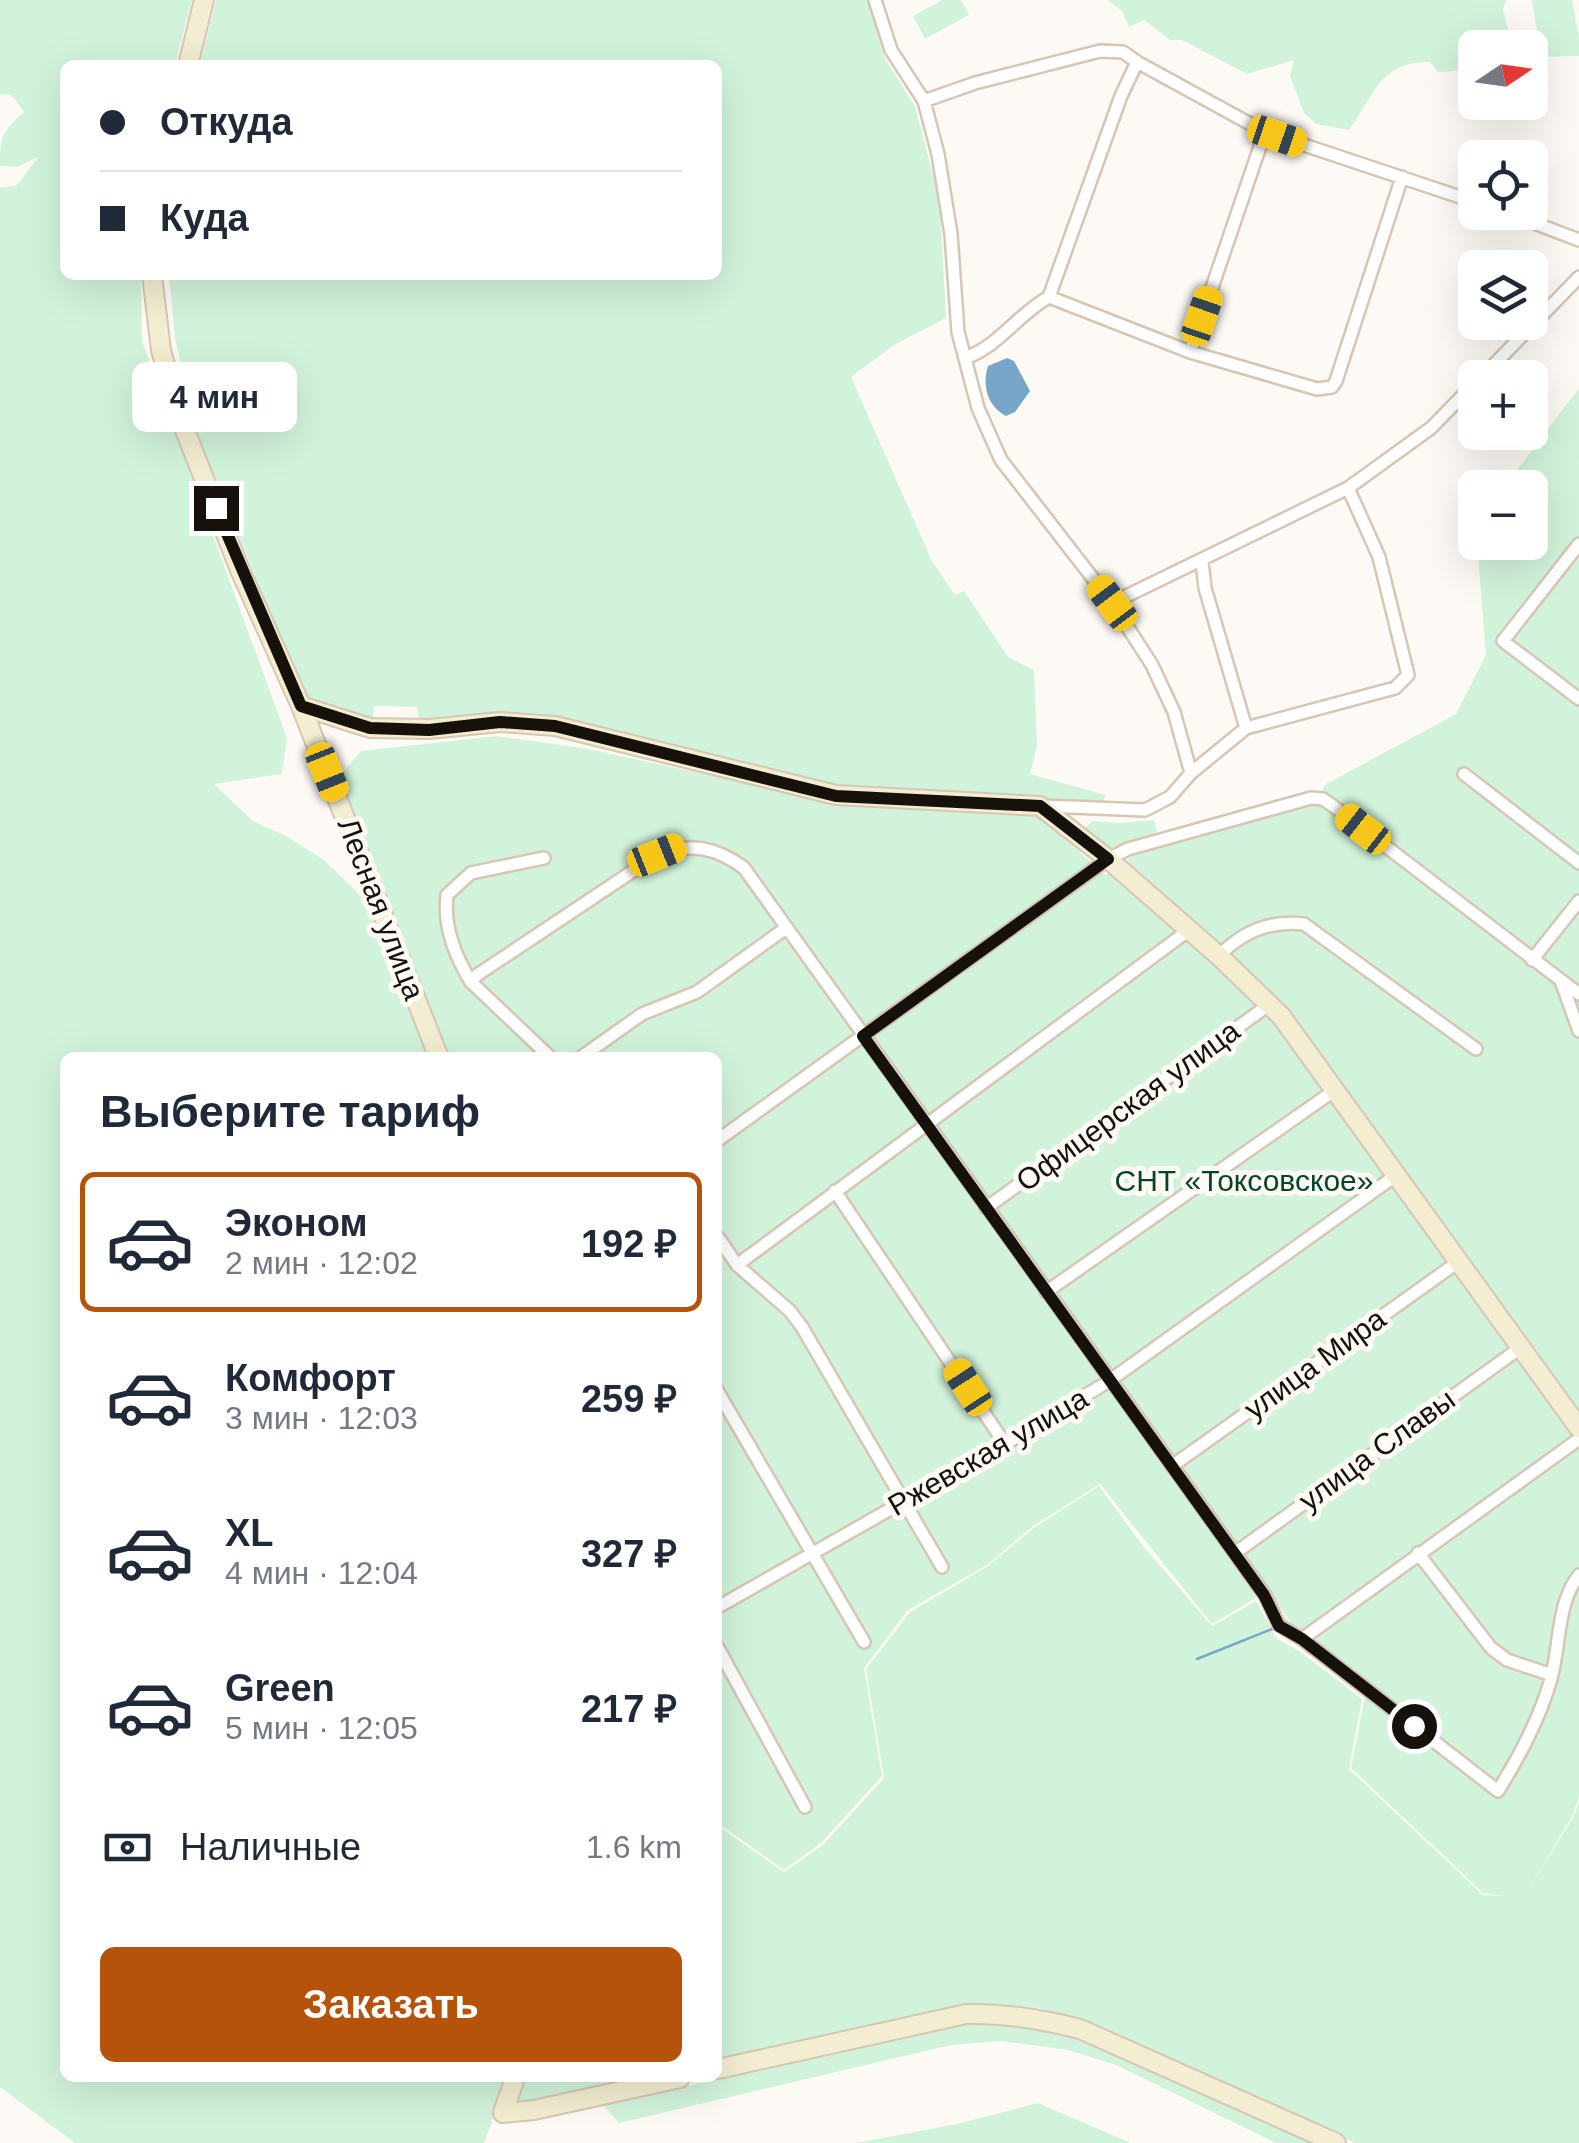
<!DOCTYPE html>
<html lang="ru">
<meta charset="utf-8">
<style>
body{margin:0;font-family:Arial,sans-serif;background:#f6f6f7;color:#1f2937;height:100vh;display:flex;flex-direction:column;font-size:38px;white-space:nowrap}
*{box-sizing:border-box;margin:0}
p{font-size:32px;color:#747a83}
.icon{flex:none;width:55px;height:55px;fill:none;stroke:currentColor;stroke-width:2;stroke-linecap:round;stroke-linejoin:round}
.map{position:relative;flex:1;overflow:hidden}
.sheet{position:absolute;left:60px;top:1052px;width:662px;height:1030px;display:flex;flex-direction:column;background:#fff;border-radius:15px;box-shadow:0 10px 40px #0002}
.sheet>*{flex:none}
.top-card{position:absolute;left:60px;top:60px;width:662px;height:220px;border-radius:15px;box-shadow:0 10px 40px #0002;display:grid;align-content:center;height:220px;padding:0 40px;background:#fff}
.needle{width:65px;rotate:77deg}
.fabs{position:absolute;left:1458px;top:30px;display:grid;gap:20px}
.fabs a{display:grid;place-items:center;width:90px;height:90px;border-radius:15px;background:#fff;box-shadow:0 10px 40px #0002;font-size:50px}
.end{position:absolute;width:45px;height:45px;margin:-22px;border:12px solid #17110b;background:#fff;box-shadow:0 0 0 5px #fff}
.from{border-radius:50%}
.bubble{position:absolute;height:70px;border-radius:15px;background:#fff;box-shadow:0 10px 40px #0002;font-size:32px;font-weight:600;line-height:70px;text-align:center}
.car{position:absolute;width:30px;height:60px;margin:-30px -15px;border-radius:12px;box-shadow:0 0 8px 2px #0007;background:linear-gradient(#f5c518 24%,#345 0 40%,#f5c518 0 76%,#345 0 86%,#f5c518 0)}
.top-card b{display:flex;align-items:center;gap:35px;height:95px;font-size:38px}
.top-card b+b{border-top:2px solid #e0e1e3}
.top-card i{width:25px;height:25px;background:#1f2937}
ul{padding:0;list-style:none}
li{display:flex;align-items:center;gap:30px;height:140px;margin:0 20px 15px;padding:0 20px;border:5px solid transparent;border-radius:15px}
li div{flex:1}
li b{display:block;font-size:38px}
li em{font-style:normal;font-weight:600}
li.active{border-color:#b45309}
li>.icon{width:90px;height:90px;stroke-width:1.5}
h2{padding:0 40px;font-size:45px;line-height:120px}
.pay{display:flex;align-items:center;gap:25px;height:110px;padding:0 40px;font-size:38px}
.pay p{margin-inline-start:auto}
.primary-button{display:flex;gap:20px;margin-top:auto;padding:20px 40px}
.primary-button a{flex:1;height:115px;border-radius:15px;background:#b45309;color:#fff;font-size:40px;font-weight:600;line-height:115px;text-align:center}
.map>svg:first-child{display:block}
</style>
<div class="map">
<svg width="1579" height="2143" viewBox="0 0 1579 2143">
<rect width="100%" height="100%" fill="#fdfaf6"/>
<path fill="#d1f3db" d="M 0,0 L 192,0 L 175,65 L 65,65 L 65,275 L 141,275 L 142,341 L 287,738 L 282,774 L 214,784 L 253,821 L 286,836 L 324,860 L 366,901 L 428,1057 L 65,1058 L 65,2078 L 508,2078 L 484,2143 L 75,2143 L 0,2087 L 0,188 L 17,185 L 39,156 L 18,167 L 0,166 C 0,136 2,132 24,112 L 11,95 L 0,94 Z
M 216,0 L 868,0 L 885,59 L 915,106 L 940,202 L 946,318 L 894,345 L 851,377 L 932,561 L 955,595 L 964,591 L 1008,657 L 1034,670 L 1037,746 L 1030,774 L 1106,795 L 1102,803 L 814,784 L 553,719 L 419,720 L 417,707 L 374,706 L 373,723 L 349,717 L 303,694 L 198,435 L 175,339 L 169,275 L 718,275 L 718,65 L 200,65 Z
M 942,0 L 961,0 L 969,15 L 925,39 L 913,16 Z
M 1108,0 L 1506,0 L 1503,9 L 1512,47 L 1475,48 L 1475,69 L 1471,70 L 1438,72 L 1430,62 C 1378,62 1375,96 1349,130 L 1316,124 L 1304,113 L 1290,76 L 1294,60 L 1247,74 L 1182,40 L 1170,40 L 1144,20 L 1129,27 L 1122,11 Z
M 1532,0 L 1572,0 L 1579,37 L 1579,56 L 1541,57 Z
M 1579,388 L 1579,1796 L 1573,1815 L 1524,1897 L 1574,1816 L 1579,1802 L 1579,2143 L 1355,2143 L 1122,2039 L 1040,2008 L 992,2004 L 921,2015 L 718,2063 L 718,1826 L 784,1872 L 823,1845 L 884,1778 L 866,1669 L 910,1612 L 988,1566 L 1035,1527 L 1099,1486 L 1143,1546 L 1212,1626 L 1256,1601 L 1277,1639 L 1299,1651 L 1362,1699 L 1349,1769 L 1483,1895 L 1505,1896 L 1483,1893 L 1351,1768 L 1368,1681 L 1294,1628 L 1269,1590 L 1212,1624 L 1100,1484 L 1033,1526 L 987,1565 L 908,1610 L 864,1668 L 882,1776 L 821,1843 L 784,1870 L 718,1823 L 718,1058 L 446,1057 L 337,779 L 361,751 L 496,736 L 584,748 L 810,797 L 1021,809 L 1038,816 L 1106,875 L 1134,855 L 1313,805 L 1326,784 L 1456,714 L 1486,655 L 1477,543 L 1530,542 L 1530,488 L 1504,487 Z
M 1154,820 L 1157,832 L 1102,851 L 1082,832 L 1092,821 L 1120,823 Z
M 1013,2021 L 1066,2034 L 1321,2143 L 1276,2143 L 1116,2065 L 1068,2050 L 1002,2041 L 951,2045 L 619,2123 L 603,2105 L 970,2022 Z
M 520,2078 L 657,2078 L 537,2106 L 519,2102 Z
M 1038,2103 L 1131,2143 L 856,2143 L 957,2124 Z"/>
<path fill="#78a6c9" d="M 1007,358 L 1014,361 L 1030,391 L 1015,412 L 1006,416 C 987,406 982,386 988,366 Z"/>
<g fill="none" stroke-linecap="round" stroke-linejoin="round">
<path stroke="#78a6c9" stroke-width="2.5" d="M 1197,1659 L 1277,1627"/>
<g stroke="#d7c6b3" stroke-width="16">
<path id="street" d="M 875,0 L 891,50 L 924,101 L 938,154 L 951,234 L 958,332 L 978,408 L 1001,460 L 1112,603 L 1152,665 L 1174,712 L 1191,773 L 1170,797 L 1145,810 L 1044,806
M 1137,62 L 1265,132 L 1475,202
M 924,101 L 975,83 L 1100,51 L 1123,52 L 1137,62 L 1121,96 L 1049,297 L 1190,352 L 1317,389 L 1332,387 L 1336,381 L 1402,177
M 1505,212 L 1579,240
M 1190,352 L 1265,132
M 965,358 C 998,347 1018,314 1049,297
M 1481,378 L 1579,277
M 1579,544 L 1503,641 L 1579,699
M 1112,603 L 1348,488 L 1431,428 L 1475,383
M 1246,728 L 1395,688 L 1408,675 L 1379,557 L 1348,488
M 1191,773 L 1246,728 L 1205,588 L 1202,562
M 1464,774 L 1579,863
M 1219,956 C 1242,932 1271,920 1304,924 L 1476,1049
M 1532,960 L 1579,901
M 1561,981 L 1579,1031
M 471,982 C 455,956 443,926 447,895 L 471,873 L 544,858
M 551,1058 L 471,982 L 477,975 L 657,855 C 689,842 716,847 744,868 L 1265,1595 L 1279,1625 L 1302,1639 L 1498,1791 C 1520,1755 1539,1720 1551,1679 C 1560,1646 1557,1602 1579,1575
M 580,1058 L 642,1014 L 697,992 L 786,928
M 718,1140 L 1108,859 L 1128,849 L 1311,798 L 1323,799 L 1333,806 L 1579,994
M 835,1191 L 1005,1444
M 986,1208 L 1270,1004
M 718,1237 L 737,1265 L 790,1311 L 802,1327 L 942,1567
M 737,1265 L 1189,930
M 1046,1292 L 1335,1090
M 718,1392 L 864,1642
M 1172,1466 L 1458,1262
M 1235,1553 L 1520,1348
M 1418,1553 L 1491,1648 L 1507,1660 L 1552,1675
M 718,1607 L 1005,1444 L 1109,1381 L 1395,1176
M 1302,1639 L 1579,1439
M 718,1648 L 805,1807"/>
</g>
<g stroke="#d7c6b3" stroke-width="22">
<path id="secondary" d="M 188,65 L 204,0
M 152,275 L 161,350 L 179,415 L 240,570 L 301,706 L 439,1058
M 301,706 L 370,728 L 429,729 L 500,722 L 555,726 L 836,795 L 1040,806 L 1108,859 L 1219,956 L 1281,1016 L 1579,1428
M 718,2069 L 966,2014 C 1006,2013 1041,2019 1080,2029 L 1336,2143
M 515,2078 L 503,2113 L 534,2110 L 680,2078"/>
</g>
<use href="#street" stroke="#fff" stroke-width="11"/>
<use href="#secondary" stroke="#f3eed1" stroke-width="18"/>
</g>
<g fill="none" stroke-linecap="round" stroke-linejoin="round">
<path stroke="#17110b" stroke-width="12" d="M 216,508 L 301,706 L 370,728 L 429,730 L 500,722 L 555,726 L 836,796 L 1040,806 L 1108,859 L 863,1036 L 1264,1595 L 1279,1626 L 1302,1639 L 1414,1726"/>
</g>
<g text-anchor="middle" stroke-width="10" stroke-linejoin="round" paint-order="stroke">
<g font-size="30" fill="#17110b" stroke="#fdfaf6">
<text transform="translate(381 909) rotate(69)" y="10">Лесная улица</text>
<text transform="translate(1128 1106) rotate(-36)" y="10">Офицерская улица</text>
<text transform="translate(1315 1364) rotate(-36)" y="10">улица Мира</text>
<text transform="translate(1377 1450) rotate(-36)" y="10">улица Славы</text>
<text transform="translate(988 1452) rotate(-30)" y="10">Ржевская улица</text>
</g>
<g font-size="30" fill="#054425" stroke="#fdfaf6">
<text x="1244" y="1191">СНТ «Токсовское»</text>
</g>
</g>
</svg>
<div class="fabs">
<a><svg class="needle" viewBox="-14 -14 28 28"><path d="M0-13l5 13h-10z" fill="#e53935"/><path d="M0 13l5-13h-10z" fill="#747a83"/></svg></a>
<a><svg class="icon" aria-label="locate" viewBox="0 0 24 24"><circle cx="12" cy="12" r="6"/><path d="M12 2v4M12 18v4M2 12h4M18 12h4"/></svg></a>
<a><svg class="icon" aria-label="layers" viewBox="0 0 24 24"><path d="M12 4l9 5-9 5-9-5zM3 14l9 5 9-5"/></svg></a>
<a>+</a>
<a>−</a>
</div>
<i class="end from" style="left:1414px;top:1726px"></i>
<i class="end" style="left:216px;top:508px"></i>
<div class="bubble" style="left:132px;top:362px;width:165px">4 мин</div>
<i class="car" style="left:1277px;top:136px;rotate:109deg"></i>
<i class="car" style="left:1202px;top:316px;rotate:19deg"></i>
<i class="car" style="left:1112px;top:603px;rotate:323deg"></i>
<i class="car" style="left:327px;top:772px;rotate:158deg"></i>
<i class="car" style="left:1363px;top:829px;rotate:308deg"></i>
<i class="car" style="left:657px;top:855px;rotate:68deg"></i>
<i class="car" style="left:968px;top:1387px;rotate:327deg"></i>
<div class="top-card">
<b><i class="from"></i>Откуда</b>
<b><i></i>Куда</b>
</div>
<section class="sheet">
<h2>Выберите тариф</h2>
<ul>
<li class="active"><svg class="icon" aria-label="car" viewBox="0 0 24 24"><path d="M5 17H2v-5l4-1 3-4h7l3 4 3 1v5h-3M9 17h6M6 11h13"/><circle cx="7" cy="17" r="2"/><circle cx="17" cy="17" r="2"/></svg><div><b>Эконом</b><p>2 мин · 12:02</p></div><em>192 ₽</em></li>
<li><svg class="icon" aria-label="car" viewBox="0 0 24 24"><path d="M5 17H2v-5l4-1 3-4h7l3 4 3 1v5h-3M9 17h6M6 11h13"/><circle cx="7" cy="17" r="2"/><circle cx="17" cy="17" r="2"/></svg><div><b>Комфорт</b><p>3 мин · 12:03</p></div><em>259 ₽</em></li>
<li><svg class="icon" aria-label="car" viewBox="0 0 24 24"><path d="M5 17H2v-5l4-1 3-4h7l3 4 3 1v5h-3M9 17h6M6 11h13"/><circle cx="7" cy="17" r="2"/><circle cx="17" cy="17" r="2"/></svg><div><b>XL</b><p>4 мин · 12:04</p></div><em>327 ₽</em></li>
<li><svg class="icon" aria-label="car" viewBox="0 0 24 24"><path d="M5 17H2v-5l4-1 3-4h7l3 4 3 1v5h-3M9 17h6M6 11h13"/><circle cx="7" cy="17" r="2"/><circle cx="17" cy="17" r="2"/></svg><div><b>Green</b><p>5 мин · 12:05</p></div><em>217 ₽</em></li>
</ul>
<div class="pay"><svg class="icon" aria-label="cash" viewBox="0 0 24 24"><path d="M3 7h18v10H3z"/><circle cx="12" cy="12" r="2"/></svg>Наличные<p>1.6 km</p></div>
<div class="primary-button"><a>Заказать</a></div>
</section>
</div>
